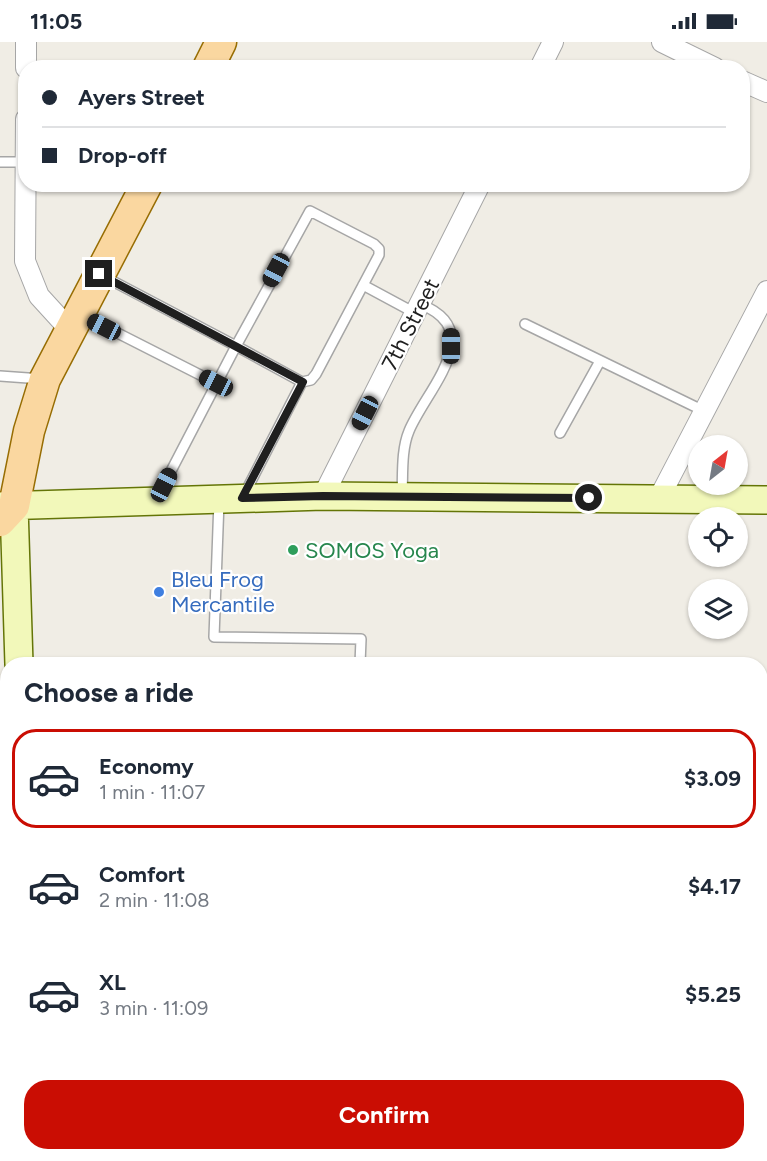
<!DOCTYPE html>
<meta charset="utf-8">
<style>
body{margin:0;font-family:Figtree,sans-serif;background:#f2f2f3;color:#1f2937;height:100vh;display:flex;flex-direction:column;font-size:22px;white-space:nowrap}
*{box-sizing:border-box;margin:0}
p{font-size:20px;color:#747a83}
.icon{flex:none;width:33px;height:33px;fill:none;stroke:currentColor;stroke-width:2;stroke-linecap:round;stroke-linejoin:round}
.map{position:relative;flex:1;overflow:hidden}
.drawer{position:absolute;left:0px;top:615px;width:768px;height:504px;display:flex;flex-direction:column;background:#fff;border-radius:24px 24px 0 0;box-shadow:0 2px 4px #0004}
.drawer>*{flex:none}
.hud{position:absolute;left:18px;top:18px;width:732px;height:132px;border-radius:24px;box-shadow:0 2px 4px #0004;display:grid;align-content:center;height:132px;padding:0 24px;background:#fff}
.needle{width:39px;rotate:31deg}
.tools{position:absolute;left:688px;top:393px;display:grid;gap:12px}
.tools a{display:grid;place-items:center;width:60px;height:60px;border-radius:50%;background:#fff;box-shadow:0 2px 4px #0004;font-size:30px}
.end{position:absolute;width:27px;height:27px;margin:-14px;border:8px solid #1f1f1f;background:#fff;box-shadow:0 0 0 3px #fff}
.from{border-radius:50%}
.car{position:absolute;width:18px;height:36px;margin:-18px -9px;border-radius:8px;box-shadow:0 0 4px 2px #0007;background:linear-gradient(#222 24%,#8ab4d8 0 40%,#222 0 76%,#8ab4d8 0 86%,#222 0)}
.hud b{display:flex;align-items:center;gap:21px;height:57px;font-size:22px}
.hud b+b{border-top:2px solid #e0e1e3}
.hud i{width:15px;height:15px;background:#1f2937}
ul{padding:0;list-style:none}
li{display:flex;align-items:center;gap:18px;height:99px;margin:0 12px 9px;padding:0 12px;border:3px solid transparent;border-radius:24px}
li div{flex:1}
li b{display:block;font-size:22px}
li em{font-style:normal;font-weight:700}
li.current{border-color:#ca0d03}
li>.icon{width:54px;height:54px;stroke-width:1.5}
h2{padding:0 24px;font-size:27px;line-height:72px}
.cta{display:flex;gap:12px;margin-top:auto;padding:12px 24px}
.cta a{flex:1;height:69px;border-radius:24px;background:#ca0d03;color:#fff;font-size:24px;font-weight:700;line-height:69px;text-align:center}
.status{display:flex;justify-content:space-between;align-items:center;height:42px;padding:0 30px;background:#fff;direction:ltr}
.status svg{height:16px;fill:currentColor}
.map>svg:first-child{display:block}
</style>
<div class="status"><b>11:05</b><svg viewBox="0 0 49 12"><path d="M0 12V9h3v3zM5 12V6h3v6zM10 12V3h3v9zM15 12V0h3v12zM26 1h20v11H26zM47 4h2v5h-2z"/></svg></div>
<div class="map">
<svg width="767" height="1119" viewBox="0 0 767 1119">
<rect width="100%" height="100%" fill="#f0ede5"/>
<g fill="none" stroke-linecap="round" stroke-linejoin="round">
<g stroke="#a6a6a6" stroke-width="12">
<path id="service" d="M 0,120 L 25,120
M 103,234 L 236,304 L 158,454
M 363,243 L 415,271
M 84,274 L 216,341
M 525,282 L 704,369
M 0,334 L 42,337
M 560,391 L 600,319
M 245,451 L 302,340 L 311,338 L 316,332 L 379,213 L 379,207 L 374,202 L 310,169 L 236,304 L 302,340
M 402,454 C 403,433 401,408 409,389 C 426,348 489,289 420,262
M 219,459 L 214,595 L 361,597 L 360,622"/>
</g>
<g stroke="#a6a6a6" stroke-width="22">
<path id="minor" d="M 662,0 L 715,26
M 26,26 L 26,0
M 540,26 L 553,0
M 742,39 L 767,50
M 26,77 L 25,219 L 39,254 L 70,288
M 323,454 L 480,142
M 659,456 L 767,249
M 760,644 L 767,644
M 0,932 L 8,932
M 760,934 L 767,934"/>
</g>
<g stroke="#647507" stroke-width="30">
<path id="secondary" d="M 0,464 L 323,454 L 767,458
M 14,464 L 19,622
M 21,1112 L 21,1119"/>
</g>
<g stroke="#976d03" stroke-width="33">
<path id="primary" d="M 208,26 L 221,0
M 0,479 L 14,464 L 29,389 L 45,337 L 147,142"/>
</g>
<use href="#service" stroke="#fff" stroke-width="9"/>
<use href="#minor" stroke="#fff" stroke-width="20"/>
<use href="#secondary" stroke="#f2f8ba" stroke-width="27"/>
<use href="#primary" stroke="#fad7a0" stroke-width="30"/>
</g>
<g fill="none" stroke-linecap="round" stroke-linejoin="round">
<path stroke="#1f1f1f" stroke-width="8" d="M 99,232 L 303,340 L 242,456 L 323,454 L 589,456"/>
</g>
<circle fill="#2e9e5b" stroke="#fff" stroke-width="2" cx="293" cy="508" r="6"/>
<circle fill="#3f7fe0" stroke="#fff" stroke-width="2" cx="159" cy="550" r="6"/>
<g text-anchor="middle" stroke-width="4.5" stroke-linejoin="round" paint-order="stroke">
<g font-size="22" fill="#1f1f1f" stroke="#fff">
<text transform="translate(410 282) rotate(-63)" y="8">7th Street</text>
</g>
<g font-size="22" fill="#27864d" stroke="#fff" text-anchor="start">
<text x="305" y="516">SOMOS Yoga</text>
</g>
<g font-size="22" fill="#366cbe" stroke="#fff" text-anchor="start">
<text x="171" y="545">Bleu Frog<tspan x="171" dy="25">Mercantile</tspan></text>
</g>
</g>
</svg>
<div class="tools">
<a><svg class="needle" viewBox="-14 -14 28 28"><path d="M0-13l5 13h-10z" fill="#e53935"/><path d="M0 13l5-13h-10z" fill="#747a83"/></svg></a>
<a><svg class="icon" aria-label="locate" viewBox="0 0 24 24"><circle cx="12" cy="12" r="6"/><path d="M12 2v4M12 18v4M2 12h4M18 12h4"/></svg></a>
<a><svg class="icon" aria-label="layers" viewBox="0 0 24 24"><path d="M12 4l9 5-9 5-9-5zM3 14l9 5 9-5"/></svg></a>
</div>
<i class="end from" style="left:589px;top:456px"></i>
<i class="end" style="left:99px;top:232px"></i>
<i class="car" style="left:276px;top:228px;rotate:208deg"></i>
<i class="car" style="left:104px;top:285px;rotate:297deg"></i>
<i class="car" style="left:451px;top:304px;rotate:0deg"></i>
<i class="car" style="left:216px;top:341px;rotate:297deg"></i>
<i class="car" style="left:365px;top:371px;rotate:207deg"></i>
<i class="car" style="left:164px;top:443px;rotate:27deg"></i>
<div class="hud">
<b><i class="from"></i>Ayers Street</b>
<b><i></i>Drop-off</b>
</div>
<section class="drawer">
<h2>Choose a ride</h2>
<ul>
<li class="current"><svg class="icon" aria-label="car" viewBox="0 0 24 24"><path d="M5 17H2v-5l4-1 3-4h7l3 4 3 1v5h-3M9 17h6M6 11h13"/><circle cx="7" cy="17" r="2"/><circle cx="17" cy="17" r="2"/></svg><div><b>Economy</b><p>1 min · 11:07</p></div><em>$3.09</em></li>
<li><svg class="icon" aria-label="car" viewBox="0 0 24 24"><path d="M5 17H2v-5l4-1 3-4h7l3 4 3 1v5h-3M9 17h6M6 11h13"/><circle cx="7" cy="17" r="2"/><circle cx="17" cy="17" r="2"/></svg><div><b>Comfort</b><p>2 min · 11:08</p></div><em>$4.17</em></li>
<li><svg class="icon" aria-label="car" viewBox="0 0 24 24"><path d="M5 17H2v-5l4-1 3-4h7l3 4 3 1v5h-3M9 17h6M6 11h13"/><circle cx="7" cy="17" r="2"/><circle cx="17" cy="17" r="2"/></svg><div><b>XL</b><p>3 min · 11:09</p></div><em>$5.25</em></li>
</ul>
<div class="cta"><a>Confirm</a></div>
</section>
</div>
